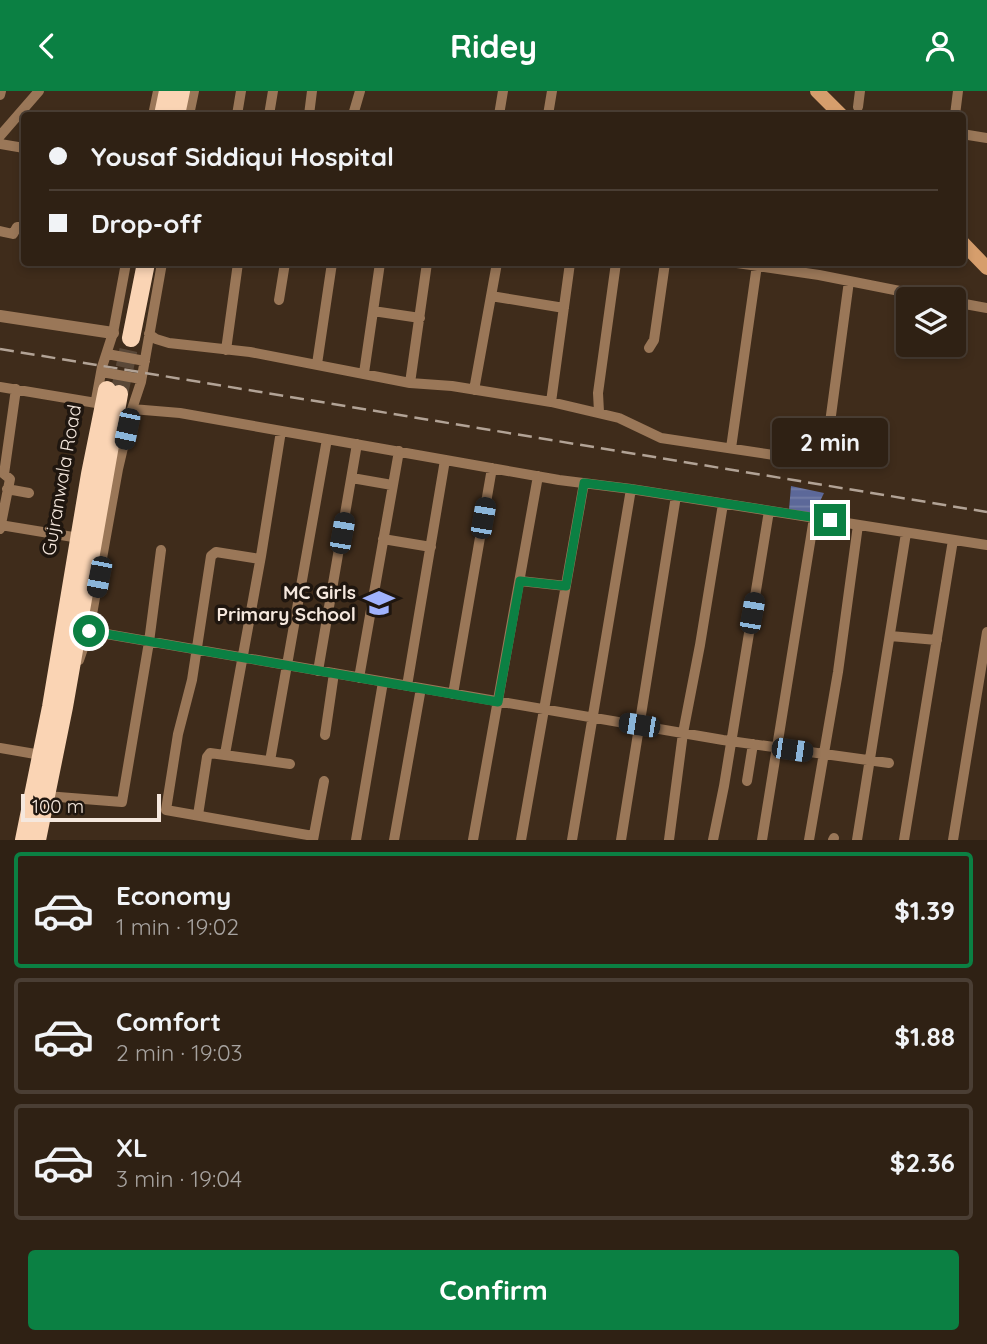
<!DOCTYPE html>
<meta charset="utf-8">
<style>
body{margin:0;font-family:Quicksand,sans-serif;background:#37291d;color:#f1f3f6;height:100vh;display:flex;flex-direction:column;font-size:26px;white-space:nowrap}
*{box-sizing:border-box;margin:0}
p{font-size:23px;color:#a7a3a0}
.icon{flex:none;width:38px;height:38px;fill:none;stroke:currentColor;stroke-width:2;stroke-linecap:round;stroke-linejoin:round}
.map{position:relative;height:749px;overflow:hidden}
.details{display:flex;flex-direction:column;background:#2f2114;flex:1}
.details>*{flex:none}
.hud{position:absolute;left:21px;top:21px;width:945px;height:154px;border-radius:7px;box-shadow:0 4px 10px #0003,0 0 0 2px #4a3e34;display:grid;align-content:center;height:154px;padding:0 28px;background:#2f2114}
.buttons{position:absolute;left:896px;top:196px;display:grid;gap:14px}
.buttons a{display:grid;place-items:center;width:70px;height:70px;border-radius:7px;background:#2f2114;box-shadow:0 4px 10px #0003,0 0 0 2px #4a3e34;font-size:35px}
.scale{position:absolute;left:21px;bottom:18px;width:140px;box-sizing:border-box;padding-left:7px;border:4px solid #f5e8de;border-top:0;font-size:19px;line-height:24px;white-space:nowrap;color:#f5e8de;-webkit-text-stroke:5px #1f160f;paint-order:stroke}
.end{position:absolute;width:32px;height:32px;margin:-16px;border:9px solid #0b8043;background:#fff;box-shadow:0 0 0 4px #fff}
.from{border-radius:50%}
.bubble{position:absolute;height:49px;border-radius:7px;background:#2f2114;box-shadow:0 4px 10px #0003,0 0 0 2px #4a3e34;font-size:23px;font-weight:800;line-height:49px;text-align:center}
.car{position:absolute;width:21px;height:42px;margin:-21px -10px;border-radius:9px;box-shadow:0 0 5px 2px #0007;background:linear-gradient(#222 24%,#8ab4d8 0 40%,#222 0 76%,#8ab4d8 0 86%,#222 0)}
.hud b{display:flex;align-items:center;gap:24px;height:66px;font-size:26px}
.hud b+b{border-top:2px solid #4a3e34}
.hud i{width:18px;height:18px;background:#f1f3f6}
ul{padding:12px 0 0;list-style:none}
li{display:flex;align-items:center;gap:21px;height:116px;margin:0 14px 10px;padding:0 14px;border:4px solid #4a3e34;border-radius:7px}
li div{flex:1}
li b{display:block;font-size:26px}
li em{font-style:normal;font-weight:800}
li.on{border-color:#0b8043}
li>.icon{width:63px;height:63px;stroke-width:1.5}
.button{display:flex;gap:14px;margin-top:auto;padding:14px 28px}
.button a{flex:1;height:80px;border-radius:7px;background:#0b8043;color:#fff;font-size:28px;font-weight:800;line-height:80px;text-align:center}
header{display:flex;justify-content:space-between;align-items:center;height:91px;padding:0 28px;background:#0b8043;color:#fff;font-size:32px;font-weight:800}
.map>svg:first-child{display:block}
</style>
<header><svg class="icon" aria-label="back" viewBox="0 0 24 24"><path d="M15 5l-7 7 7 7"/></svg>Ridey<svg class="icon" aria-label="person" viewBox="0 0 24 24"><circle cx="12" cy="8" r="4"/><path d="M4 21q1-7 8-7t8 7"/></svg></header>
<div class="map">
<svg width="987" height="749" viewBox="0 0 987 749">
<defs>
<pattern id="water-rules" width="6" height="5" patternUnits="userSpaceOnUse" patternTransform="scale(1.75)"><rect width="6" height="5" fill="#5c6899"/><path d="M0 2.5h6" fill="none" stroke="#747ea7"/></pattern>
</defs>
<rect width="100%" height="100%" fill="#3f2c1b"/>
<path fill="url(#water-rules)" d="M 791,395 L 824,402 L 814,423 L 789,419 Z"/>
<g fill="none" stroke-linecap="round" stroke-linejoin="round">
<path stroke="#5a4838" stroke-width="18" stroke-dasharray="18 9" stroke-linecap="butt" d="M 119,303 L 131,247"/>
<path stroke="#9a7758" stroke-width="10" d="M 0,4 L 1,0
M 858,16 L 860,0
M 153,24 L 158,0
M 189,24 L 194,0
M 237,24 L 241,0
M 269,24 L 273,0
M 309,24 L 312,0
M 353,24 L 360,0
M 499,24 L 503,0
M 548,24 L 552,0
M 955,24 L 958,0
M 962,43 L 987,47
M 0,45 L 39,0
M 0,53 L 24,57
M 0,140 L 13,143 L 17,136 L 24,136
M 737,172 L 819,184 L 940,208
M 491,205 L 564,217
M 279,209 L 285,172
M 954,211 L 987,217
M 373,220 L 420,227
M 149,243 L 156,248 L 169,252 L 250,261 L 410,292 L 452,295 L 551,311 L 619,327 L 661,347 L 787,366 L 817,373 L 825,369 L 849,190
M 649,257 L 654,249 L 665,172
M 226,259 L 238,172
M 107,263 L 145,270
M 317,273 L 332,172
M 102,281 L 141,288
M 364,282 L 380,172
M 410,292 L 427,172
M 0,296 L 96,312
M 474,299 L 497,172
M 96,309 L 102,276 L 113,242 L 126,172
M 551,311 L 570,172
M 132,318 L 180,322 L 559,389 L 631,398 L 987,454
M 599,321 L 598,302 L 616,172
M 731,357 L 757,174
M 352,387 L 392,394
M 7,398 L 29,402
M 0,434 L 73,446
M 0,438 L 10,388 L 4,383 L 16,298
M 383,448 L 431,456
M 260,468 L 216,461 L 211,465 L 192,589 L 178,643 L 166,719 L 313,745
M 520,490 L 566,495
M 89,540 L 723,649 L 889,672
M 890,545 L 937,549
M 79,569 L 89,540 L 118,378 L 132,318 L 141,291 L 162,172
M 318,580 L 357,353
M 359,587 L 399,360
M 407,595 L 445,369
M 453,603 L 492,377
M 325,644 L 334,582
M 0,657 L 41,664
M 225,663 L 261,465 L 281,340
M 270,670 L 327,348
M 747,690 L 753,653
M 46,705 L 122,711 L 149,551 L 161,459
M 198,724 L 207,666 L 210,662 L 290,673
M 313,749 L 324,690
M 356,749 L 383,591
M 394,749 L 421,597
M 473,749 L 538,385
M 521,749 L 584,392
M 572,749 L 631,398
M 621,749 L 676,405
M 669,749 L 683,642 L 700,554 L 723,413
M 713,749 L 724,695 L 769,420
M 762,749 L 814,427
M 809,749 L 838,581 L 858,434
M 833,749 L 834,747
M 857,749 L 906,442
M 904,749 L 953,449
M 953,749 L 987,541"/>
<path stroke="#9a7758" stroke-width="12" d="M 0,225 L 113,242"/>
<path stroke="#d69e6c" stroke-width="14" d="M 817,0 L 841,24
M 962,151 L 987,177"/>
<path stroke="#fad4b4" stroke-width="18" d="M 163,24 L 168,0
M 176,24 L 181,0
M 131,247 L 146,172
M 24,749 L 51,616 L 90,383 L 107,299
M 37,749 L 64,616 L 119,303"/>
<path stroke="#b2a396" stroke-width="2.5" stroke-dasharray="14 7" stroke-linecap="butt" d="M 0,258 L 987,421"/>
</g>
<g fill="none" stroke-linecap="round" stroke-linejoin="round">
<path stroke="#0b8043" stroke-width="9" d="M 89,540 L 498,611 L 520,490 L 566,495 L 584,392 L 632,398 L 830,429"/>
</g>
<defs>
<g id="school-bare" transform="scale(2.415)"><path d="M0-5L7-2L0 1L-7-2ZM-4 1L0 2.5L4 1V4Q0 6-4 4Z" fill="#a0b3fd" stroke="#1f160f" stroke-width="2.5" paint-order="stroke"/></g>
</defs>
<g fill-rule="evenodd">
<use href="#school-bare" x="379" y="512"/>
</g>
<g text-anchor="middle" stroke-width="7" stroke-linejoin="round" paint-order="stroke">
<g font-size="19" fill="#f5e8de" stroke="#1f160f">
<text transform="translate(61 389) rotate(-80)" y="7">Gujranwala Road</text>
</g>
<g font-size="19" font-weight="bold" fill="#f5e8de" stroke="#1f160f" text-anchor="end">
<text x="356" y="508">MC Girls<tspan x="356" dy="22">Primary School</tspan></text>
</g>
</g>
</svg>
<div class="buttons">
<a><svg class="icon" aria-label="layers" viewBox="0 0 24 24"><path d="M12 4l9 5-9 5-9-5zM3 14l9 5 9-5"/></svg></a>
</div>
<div class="scale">100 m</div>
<i class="end from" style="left:89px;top:540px"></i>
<i class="end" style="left:830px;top:429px"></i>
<div class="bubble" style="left:772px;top:327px;width:116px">2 min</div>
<i class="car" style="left:127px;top:338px;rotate:192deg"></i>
<i class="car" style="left:483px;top:427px;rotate:10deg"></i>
<i class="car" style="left:342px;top:442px;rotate:10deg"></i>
<i class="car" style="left:99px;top:486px;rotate:191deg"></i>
<i class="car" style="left:752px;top:522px;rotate:10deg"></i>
<i class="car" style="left:639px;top:634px;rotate:279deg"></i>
<i class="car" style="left:792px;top:659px;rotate:98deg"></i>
<div class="hud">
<b><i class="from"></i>Yousaf Siddiqui Hospital</b>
<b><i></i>Drop-off</b>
</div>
</div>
<section class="details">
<ul>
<li class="on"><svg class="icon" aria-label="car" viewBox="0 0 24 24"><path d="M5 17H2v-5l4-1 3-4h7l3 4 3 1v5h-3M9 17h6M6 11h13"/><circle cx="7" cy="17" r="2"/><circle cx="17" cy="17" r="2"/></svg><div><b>Economy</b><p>1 min · 19:02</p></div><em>$1.39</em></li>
<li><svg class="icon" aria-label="car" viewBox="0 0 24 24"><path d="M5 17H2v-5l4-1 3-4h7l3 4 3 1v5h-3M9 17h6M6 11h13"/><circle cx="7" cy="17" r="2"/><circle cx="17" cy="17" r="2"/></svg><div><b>Comfort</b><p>2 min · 19:03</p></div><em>$1.88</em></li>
<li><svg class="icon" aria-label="car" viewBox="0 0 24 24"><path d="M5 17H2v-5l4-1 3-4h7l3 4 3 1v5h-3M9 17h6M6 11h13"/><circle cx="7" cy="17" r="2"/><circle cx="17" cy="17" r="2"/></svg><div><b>XL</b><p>3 min · 19:04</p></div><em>$2.36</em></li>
</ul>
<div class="button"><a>Confirm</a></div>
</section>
